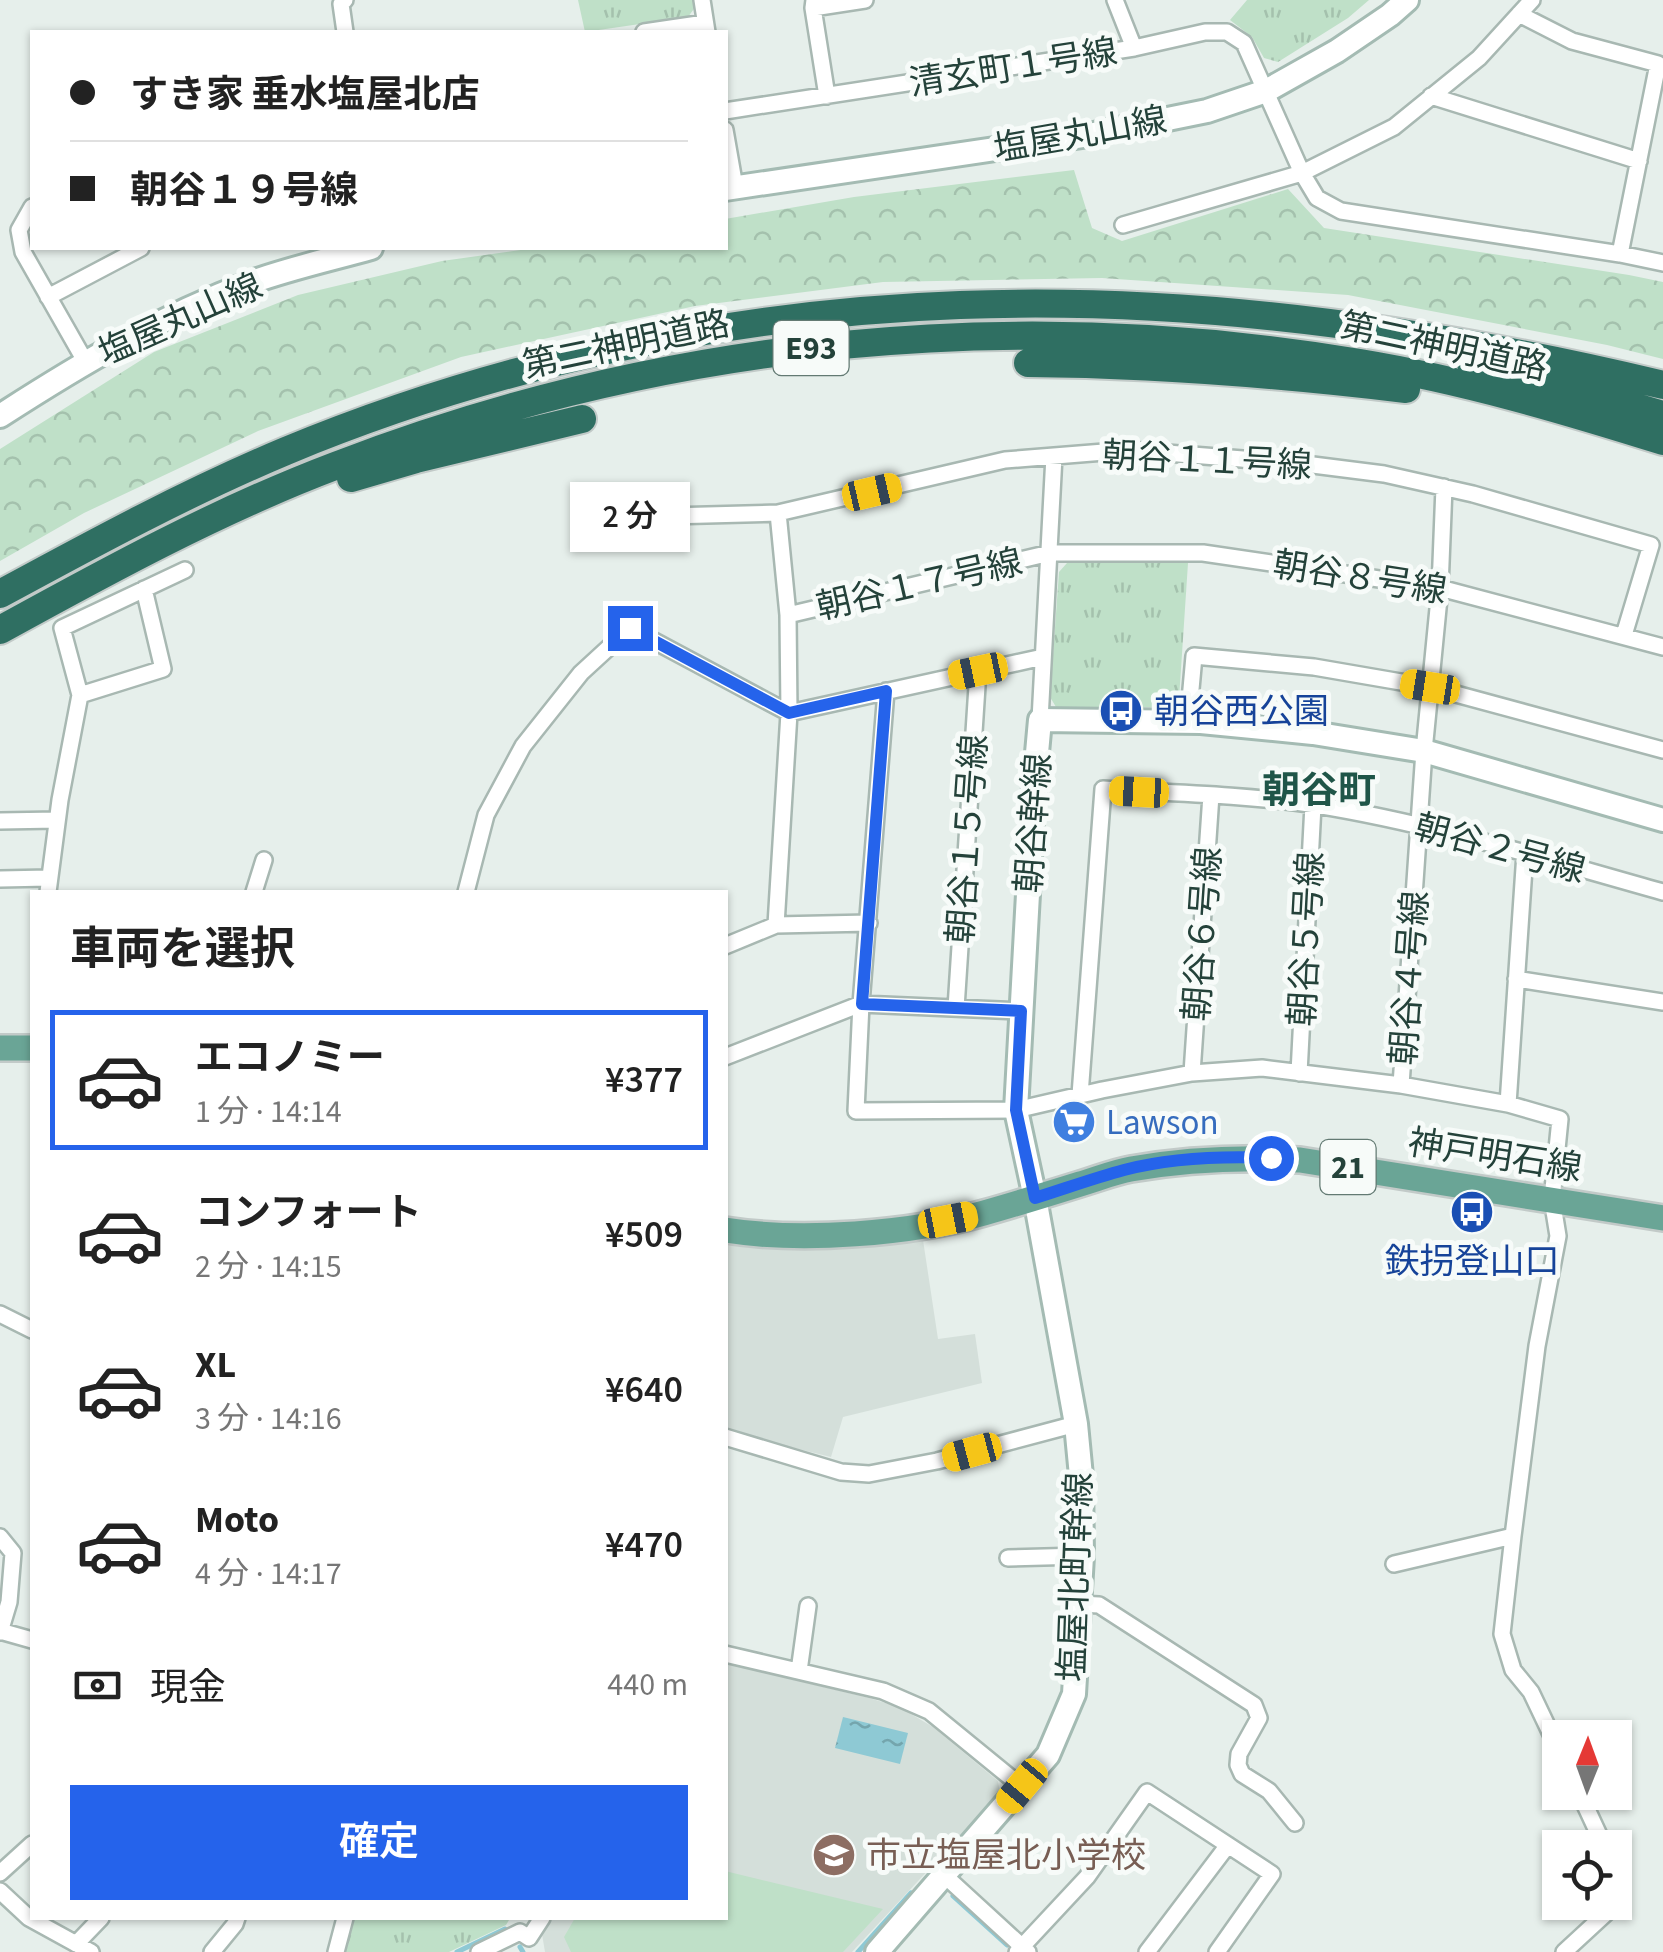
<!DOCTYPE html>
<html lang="ja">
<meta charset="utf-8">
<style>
body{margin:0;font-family:"Source Sans 3","Noto Sans JP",sans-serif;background:#f2f2f2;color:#222;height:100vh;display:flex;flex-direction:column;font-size:38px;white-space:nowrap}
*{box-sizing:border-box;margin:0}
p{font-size:32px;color:#767676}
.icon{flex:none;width:55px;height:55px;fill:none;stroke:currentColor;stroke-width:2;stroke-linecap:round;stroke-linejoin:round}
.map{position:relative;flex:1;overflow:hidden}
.details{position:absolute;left:30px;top:890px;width:698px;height:1030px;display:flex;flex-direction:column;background:#fff;border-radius:0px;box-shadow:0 2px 8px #0004}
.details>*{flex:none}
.hud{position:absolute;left:30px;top:30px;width:698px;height:220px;border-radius:0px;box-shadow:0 2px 8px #0004;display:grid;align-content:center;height:220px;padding:0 40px;background:#fff}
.needle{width:65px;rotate:1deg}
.fabs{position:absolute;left:1542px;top:1720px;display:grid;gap:20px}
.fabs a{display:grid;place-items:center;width:90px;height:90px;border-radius:0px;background:#fff;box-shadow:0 2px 8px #0004;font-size:50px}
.end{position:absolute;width:45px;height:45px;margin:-22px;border:12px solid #2563eb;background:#fff;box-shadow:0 0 0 5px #fff}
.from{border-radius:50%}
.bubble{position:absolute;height:70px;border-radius:0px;background:#fff;box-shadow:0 2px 8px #0004;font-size:32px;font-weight:600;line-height:70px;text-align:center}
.car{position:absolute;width:30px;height:60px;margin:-30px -15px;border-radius:12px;box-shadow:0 0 8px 2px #0007;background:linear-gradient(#f5c518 24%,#345 0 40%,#f5c518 0 76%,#345 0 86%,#f5c518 0)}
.hud b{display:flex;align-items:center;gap:35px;height:95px;font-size:38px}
.hud b+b{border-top:2px solid #e0e0e0}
.hud i{width:25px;height:25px;background:#222}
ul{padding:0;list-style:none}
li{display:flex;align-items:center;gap:30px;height:140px;margin:0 20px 15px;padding:0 20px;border:5px solid transparent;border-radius:0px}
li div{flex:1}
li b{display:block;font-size:38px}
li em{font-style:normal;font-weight:600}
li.active{border-color:#2563eb}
li>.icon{width:90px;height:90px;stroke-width:1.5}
h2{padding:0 40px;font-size:45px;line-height:120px}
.pay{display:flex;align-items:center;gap:25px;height:110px;padding:0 40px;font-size:38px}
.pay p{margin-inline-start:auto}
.cta{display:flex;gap:20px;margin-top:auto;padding:20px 40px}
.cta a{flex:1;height:115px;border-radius:0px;background:#2563eb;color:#fff;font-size:40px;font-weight:600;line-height:115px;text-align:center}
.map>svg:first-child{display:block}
</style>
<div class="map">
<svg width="1663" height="1952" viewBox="0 0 1663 1952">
<defs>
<pattern id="forest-crowns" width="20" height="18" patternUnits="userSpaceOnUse" patternTransform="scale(2.5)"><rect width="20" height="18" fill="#bfe0c8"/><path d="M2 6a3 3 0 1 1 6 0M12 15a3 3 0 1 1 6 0" fill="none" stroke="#a4c1ad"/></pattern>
<pattern id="park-tufts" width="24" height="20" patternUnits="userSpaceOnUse" patternTransform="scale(2.5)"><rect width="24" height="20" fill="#bfe0c8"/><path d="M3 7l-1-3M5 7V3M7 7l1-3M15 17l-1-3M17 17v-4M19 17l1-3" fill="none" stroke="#a4c1ad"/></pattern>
<pattern id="water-ripples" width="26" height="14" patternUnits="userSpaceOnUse" patternTransform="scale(2.5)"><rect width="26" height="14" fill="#8ec9d4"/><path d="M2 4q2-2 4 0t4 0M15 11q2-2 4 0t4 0" fill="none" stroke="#74a5ad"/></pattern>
</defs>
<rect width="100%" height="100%" fill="#e6efeb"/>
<path fill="#d4dfda" d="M 923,1240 L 938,1339 L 975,1334 L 982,1383 L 843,1417 L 831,1457 L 725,1431 L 725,1245 L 757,1248 L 850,1247 Z
M 725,1663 L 869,1698 L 899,1707 L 933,1727 L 998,1781 L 1000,1793 L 852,1952 L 545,1952 L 542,1934 L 553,1918 L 725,1918 Z"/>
<path fill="#bfe0c8" d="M 725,1871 L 883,1909 L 843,1952 L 571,1952 L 564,1937 L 575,1918 L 725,1918 Z"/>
<path fill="url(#forest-crowns)" d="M 1074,170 L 1092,228 L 1122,241 L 1288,189 L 1324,228 L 1629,275 L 1663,282 L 1663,359 L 1607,345 L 1348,295 L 1102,278 L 883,282 L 695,306 L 461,357 L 258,431 L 84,513 L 0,561 L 0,449 L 154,352 L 298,295 L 442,261 L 535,248 L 725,248 L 725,219 L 854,197 Z"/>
<path fill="url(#park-tufts)" d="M 578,0 L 694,0 L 696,6 L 688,17 L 585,32 Z
M 1247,0 L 1369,0 L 1348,18 L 1278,62 L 1264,58 L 1252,37 L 1230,20 Z
M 1067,563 L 1188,563 L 1179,699 L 1169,707 L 1056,707 L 1050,697 L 1059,572 Z
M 353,1918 L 508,1918 L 509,1920 L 506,1925 L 449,1952 L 343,1952 Z"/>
<path fill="url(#water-ripples)" d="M 843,1717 L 908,1733 L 900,1764 L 835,1748 Z"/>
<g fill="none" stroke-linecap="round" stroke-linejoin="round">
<path stroke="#8ec9d4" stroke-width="5" d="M 953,1896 L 1007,1945
M 520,1947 L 523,1952
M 457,1952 L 505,1929
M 858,1952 L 911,1893"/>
<g stroke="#a8b8b2" stroke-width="20">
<path id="street" d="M 702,0 L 707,32
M 814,0 L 813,8 L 827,96
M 1115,0 L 1134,48
M 813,8 L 865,0
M 1519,14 L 1572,41 L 1658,64 L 1620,254
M 345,32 L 341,4 L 345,0
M 644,32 L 705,23
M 1431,96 L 1639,161
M 725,111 L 1134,48 L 1205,32 L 1227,32 L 1244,43 L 1302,173 L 1317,198 L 1341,211 L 1620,254 L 1663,263
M 725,130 L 735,187
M 32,207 L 19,230 L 23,252 L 85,361
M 1123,225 L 1302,173 L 1394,127 L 1479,58 L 1532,0
M 48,297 L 141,248
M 614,502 L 669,516 L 778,513
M 788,615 L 1050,553 L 1203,553 L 1440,588 L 1663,647
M 886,691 L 861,1004 L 856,1111 L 1016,1110 L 1102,1090 L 1192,1073 L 1262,1068 L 1401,1085 L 1508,1104 L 1560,1119 L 1552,1199 L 1558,1236 L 1537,1346 L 1513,1536 L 1394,1564
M 80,695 L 163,669 L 144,589
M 1040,720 L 1054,456
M 1188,722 L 1194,656 L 1314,667 L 1430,687 L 1663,750
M 0,821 L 57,820
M 0,879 L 49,878
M 48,892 L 60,800 L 80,695 L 62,628 L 185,570
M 254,892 L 264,860
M 466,892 L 486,815 L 523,746 L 581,673 L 630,628 L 789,713 L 1043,657
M 776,925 L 789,713 L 788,615 L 778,513 L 1005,460 L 1129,450 L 1305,464 L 1384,474 L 1473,494 L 1651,545 L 1624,635
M 725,946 L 776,925 L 869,923
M 1516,979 L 1663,1002
M 956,1008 L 978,671
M 725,1057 L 861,1004 L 1021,1011
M 1192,1073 L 1211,795
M 1299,1073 L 1313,805
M 1401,1085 L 1424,751 L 1440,588 L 1444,487
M 1080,1095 L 1103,789 C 1174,793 1246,795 1316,805 C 1434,824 1548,860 1663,892
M 1508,1104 L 1525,853
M 0,1314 L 32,1330
M 725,1437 L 841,1472 L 869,1474 L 937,1461 L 1076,1424
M 1513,1536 L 1502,1634 L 1513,1670 L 1531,1692 L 1560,1753
M 0,1537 L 13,1553 L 9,1602 L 0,1632
M 1008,1558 L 1082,1556
M 1079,1604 L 1099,1605 L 1254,1705 L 1259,1718 L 1239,1754 L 1238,1765 L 1242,1774 L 1269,1791 L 1295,1823
M 0,1631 L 32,1640
M 725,1654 L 883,1691 L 929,1711 L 1021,1786
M 799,1671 L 808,1606
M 1579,1792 L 1605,1848
M 0,1873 L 32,1844
M 944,1875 L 1028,1952
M 0,1891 L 29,1918 L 91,1952
M 76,1944 L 101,1918
M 212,1952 L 235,1924 L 237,1918
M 336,1952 L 345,1918
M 479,1952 L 520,1932 L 529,1938 L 542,1918
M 1017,1952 L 1087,1877 L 1147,1792 L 1272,1874 L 1217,1952
M 1147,1952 L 1228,1845
M 1564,1952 L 1615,1905 L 1615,1870"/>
</g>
<g stroke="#a4bbb3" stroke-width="28">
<path id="secondary" d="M 725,189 L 1089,135 L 1207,111 L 1266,91 L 1337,51 L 1390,15 L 1407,0
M 0,416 C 82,363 160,317 252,282 C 291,268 332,259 371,248
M 877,1952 L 1048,1755 L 1074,1694 L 1082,1556 L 1081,1476 L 1076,1424 L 1035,1198 L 1016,1110 L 1034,786 L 1040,720 L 1201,722 L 1313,733 L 1424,751 L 1663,820"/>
</g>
<g stroke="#c2cac8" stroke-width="30">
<path id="primary" d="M 0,1048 L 32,1048
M 725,1230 C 801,1242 910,1234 984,1213 C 1016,1204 1048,1194 1080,1184 C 1097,1179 1114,1172 1131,1169 C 1188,1159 1243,1157 1300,1160 L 1663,1218"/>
</g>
<g stroke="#c2cac8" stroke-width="32">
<path id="highway" d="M 1470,361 L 1533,377 L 1663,415
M 1028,363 C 1154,364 1280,374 1406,389
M 351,478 L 416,459 L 582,419
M 0,594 C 94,543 188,492 286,451 C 498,363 730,313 960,305 C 1196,296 1434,330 1663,385
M 0,630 C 109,570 219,510 335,466 C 665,339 1012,305 1360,363 C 1463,380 1564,410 1663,441"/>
</g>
<use href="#street" stroke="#fff" stroke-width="15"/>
<use href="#secondary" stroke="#fff" stroke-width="22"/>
<use href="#primary" stroke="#6aa596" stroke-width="25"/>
<use href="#highway" stroke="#2f6f62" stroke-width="28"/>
</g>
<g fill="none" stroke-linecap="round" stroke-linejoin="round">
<path stroke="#2563eb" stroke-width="12" d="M 630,628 L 789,713 L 886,691 L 862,1004 L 1021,1011 L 1016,1110 L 1035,1198 C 1064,1189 1094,1178 1124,1170 C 1171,1158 1223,1156 1271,1158"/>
</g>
<defs>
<g id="bus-disc" transform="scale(2.25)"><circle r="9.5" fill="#1a4fb4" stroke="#f7fbf9"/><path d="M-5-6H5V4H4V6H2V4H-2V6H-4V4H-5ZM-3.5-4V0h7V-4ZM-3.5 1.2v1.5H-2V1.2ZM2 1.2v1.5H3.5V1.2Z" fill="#fff"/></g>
<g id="supermarket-disc" transform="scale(2.25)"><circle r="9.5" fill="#3f7fe0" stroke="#f7fbf9"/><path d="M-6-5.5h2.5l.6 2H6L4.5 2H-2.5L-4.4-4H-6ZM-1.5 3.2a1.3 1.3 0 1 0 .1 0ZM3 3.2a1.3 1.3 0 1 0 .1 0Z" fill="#fff"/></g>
<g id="school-disc" transform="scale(2.25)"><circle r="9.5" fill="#8d6e63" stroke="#f7fbf9"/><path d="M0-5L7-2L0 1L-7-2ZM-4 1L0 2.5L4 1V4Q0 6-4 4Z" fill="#fff"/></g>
</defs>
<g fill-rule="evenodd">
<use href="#bus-disc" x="1121" y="711"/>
<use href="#supermarket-disc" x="1074" y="1122"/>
<use href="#bus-disc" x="1472" y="1212"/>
<use href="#school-disc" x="834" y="1855"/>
</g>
<g text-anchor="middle" stroke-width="10" stroke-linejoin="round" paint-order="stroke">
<g fill="#f7fbf9" stroke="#637a73" stroke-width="2.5">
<rect x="773.5" y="321" width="75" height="54" rx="8"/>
<rect x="1320.5" y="1140" width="55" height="54" rx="8"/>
</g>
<g font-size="32" font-weight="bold" fill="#24423a">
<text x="811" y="359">E93</text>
<text x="1348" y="1178">21</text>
</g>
<g font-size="35" fill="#24423a" stroke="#f7fbf9">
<text transform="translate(1013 67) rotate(-9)" y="12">清玄町１号線</text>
<text transform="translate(1080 134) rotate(-10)" y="12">塩屋丸山線</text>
<text transform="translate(180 319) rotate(-24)" y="12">塩屋丸山線</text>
<text transform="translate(626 344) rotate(-12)" y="12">第二神明道路</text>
<text transform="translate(1444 346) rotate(12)" y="12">第二神明道路</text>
<text transform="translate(1207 460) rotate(3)" y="12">朝谷１１号線</text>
<text transform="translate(1360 577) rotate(9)" y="12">朝谷８号線</text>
<text transform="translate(919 584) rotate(-13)" y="12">朝谷１７号線</text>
<text transform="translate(1033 823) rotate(-86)" y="12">朝谷幹線</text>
<text transform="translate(967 839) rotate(-86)" y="12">朝谷１５号線</text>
<text transform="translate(1500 848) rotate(15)" y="12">朝谷２号線</text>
<text transform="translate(1202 934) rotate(-86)" y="12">朝谷６号線</text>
<text transform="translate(1306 939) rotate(-87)" y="12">朝谷５号線</text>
<text transform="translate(1409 978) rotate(-86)" y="12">朝谷４号線</text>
<text transform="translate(1495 1155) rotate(9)" y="12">神戸明石線</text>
<text transform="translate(1075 1577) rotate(-88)" y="12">塩屋北町幹線</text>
</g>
<g font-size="35" fill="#164399" stroke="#f7fbf9" text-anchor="start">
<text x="1154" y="723">朝谷西公園</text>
<text x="1472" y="1273" text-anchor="middle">鉄拐登山口</text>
</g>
<g font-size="35" fill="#366cbe" stroke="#f7fbf9" text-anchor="start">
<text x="1106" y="1134">Lawson</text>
</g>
<g font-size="35" fill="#785e54" stroke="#f7fbf9" text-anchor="start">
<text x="866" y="1867">市立塩屋北小学校</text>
</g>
<g font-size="38" font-weight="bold" fill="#1f5548" stroke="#f7fbf9">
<text x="1319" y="803">朝谷町</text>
</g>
</g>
</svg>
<div class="fabs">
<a><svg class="needle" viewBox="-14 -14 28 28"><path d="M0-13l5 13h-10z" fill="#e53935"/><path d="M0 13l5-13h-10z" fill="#767676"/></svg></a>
<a><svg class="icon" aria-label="locate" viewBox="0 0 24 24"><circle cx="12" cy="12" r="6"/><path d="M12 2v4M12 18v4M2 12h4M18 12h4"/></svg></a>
</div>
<i class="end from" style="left:1271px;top:1158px"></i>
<i class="end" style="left:630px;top:628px"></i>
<div class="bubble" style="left:570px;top:482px;width:120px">2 分</div>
<i class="car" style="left:872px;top:492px;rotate:77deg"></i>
<i class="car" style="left:978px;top:671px;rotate:258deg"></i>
<i class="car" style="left:1430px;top:687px;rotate:279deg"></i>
<i class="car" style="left:1139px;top:792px;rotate:273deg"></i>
<i class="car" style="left:948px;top:1220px;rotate:79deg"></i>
<i class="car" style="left:972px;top:1452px;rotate:255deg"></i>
<i class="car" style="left:1022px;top:1786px;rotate:220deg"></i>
<div class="hud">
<b><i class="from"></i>すき家 垂水塩屋北店</b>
<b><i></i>朝谷１９号線</b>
</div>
<section class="details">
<h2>車両を選択</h2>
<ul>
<li class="active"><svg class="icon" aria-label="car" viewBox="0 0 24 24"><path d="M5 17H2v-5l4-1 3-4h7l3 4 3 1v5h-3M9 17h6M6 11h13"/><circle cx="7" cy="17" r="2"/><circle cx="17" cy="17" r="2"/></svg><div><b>エコノミー</b><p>1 分 · 14:14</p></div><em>¥377</em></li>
<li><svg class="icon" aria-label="car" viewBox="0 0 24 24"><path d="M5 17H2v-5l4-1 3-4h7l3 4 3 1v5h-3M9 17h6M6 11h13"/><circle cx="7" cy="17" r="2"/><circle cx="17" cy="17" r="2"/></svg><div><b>コンフォート</b><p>2 分 · 14:15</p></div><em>¥509</em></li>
<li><svg class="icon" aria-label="car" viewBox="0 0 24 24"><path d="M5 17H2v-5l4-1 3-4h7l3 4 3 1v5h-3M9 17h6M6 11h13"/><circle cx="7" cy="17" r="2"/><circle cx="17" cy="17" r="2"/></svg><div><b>XL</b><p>3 分 · 14:16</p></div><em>¥640</em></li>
<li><svg class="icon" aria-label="car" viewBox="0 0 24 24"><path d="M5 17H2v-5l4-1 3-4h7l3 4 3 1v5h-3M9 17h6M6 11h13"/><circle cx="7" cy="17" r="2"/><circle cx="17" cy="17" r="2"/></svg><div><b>Moto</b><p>4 分 · 14:17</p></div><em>¥470</em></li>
</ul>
<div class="pay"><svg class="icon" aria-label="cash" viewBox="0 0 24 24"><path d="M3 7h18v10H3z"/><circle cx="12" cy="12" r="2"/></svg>現金<p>440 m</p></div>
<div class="cta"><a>確定</a></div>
</section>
</div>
